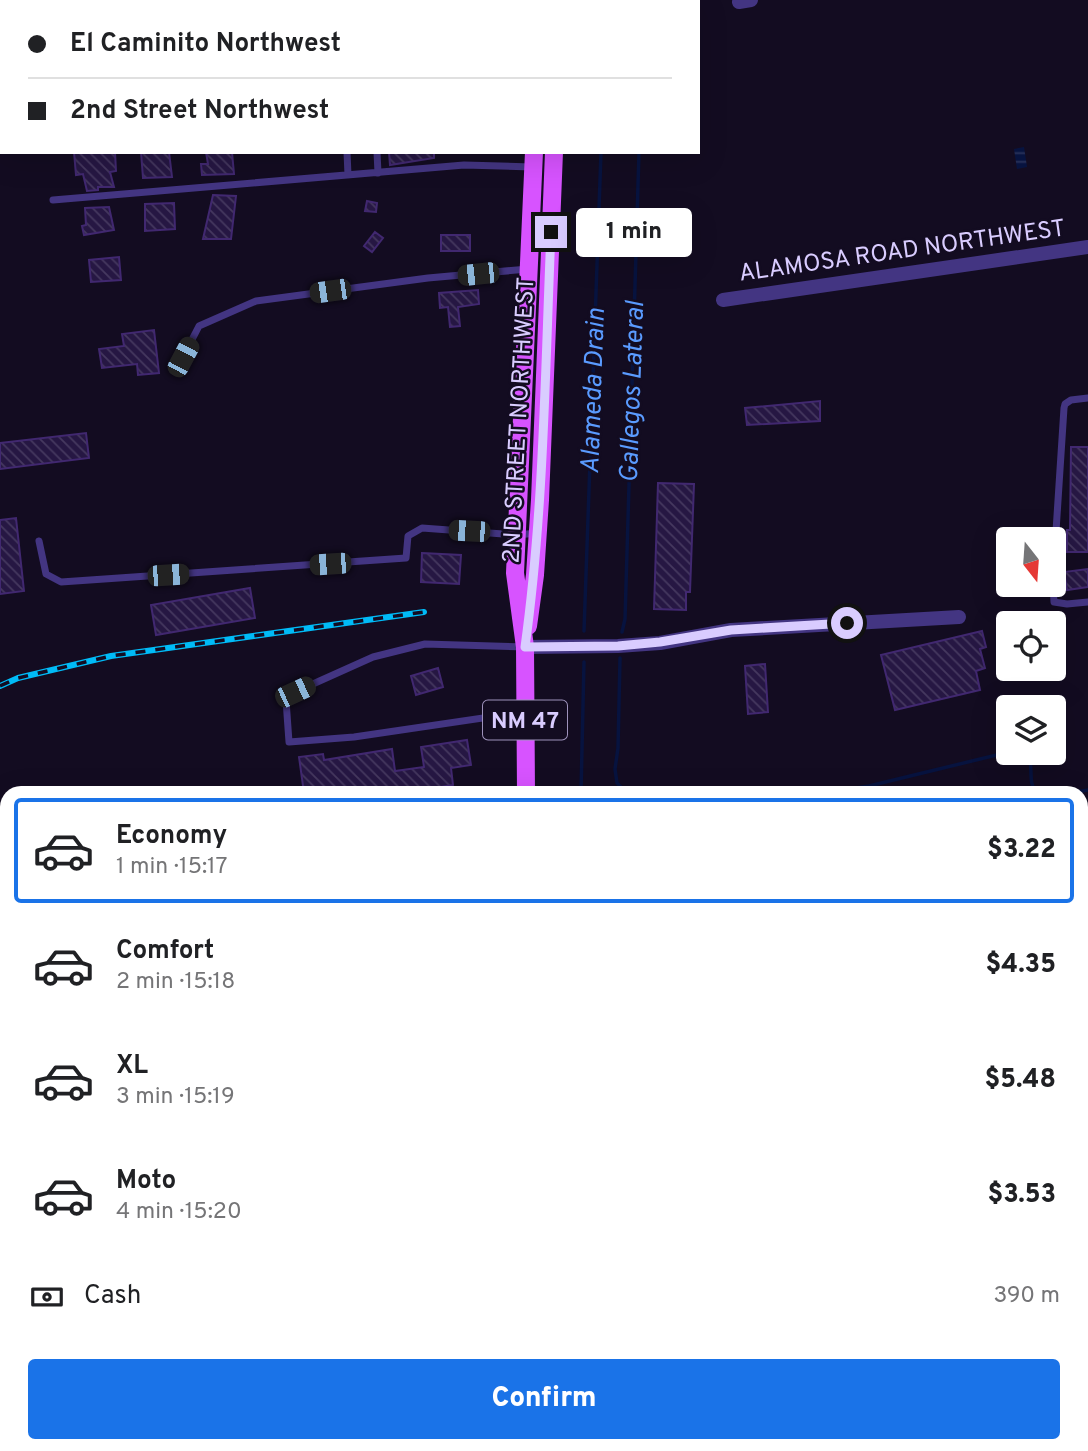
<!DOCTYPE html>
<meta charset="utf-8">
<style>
body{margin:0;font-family:Overpass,sans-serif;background:#f2f2f2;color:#202124;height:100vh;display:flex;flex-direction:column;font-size:26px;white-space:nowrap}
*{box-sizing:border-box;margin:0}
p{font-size:23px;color:#757577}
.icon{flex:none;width:38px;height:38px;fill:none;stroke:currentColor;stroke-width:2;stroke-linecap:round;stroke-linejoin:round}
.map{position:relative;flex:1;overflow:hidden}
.panel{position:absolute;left:0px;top:786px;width:1088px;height:667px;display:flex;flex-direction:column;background:#fff;border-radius:21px 21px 0 0;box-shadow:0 7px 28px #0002}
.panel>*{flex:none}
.top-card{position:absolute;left:0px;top:0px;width:700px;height:154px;box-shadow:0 7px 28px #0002;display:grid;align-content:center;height:154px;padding:0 28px;background:#fff}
.needle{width:46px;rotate:163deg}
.buttons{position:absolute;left:996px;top:527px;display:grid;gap:14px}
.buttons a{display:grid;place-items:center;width:70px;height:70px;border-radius:7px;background:#fff;box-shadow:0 7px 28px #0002;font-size:35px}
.end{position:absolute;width:32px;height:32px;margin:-16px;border:9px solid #d9ccff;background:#111;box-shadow:0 0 0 4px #111}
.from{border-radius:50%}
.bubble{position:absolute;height:49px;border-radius:7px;background:#fff;box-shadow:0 7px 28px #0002;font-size:23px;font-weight:800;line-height:49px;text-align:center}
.car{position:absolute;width:21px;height:42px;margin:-21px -10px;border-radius:9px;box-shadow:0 0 5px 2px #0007;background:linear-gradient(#222 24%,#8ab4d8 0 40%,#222 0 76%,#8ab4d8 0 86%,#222 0)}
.top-card b{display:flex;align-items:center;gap:24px;height:66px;font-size:26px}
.top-card b+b{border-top:2px solid #e0e0e0}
.top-card i{width:18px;height:18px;background:#202124}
ul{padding:12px 0 0;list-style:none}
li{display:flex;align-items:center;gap:21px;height:105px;margin:0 14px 10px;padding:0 14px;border:4px solid transparent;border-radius:7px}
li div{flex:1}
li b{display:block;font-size:26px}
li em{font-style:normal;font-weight:800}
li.selected{border-color:#1a73e8}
li>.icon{width:63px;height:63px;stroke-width:1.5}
.pay{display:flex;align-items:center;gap:18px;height:77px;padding:0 28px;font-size:26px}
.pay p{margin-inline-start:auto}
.action{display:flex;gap:14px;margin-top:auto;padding:14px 28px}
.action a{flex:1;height:80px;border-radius:7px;background:#1a73e8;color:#fff;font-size:28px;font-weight:800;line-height:80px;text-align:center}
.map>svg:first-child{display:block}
</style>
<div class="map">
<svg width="1088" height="1451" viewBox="0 0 1088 1451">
<defs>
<pattern id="water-rules" width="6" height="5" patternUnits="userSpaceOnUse" patternTransform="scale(1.75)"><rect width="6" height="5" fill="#07133f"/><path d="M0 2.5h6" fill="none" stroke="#2b345c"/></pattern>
<pattern id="building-back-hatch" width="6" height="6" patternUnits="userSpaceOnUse" patternTransform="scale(1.75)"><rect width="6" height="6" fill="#261743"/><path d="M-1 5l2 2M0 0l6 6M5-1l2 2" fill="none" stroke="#45385f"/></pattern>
</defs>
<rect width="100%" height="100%" fill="#130c21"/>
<path fill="url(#water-rules)" d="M 1024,147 L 1027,167 L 1017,169 L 1014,149 Z"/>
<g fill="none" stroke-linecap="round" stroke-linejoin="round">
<path stroke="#07133f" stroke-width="3.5" d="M 644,0 L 644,2
M 606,2 L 606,0
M 584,631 L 601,152
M 622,632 L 625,619 L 639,152
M 620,658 L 618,748 L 615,769 L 617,783 L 627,793
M 1023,752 L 1029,755 C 1033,768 1028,782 1036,793
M 581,793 L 584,662
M 823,793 L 869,786 L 1009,752
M 1071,793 L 1088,790
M 671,1446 L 671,1451"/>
</g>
<path fill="url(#building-back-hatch)" stroke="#412870" stroke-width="2" d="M 74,152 L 115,152 L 116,171 L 110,172 L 114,187 L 98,187 L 98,190 L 87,191 L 83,174 L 76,175 Z
M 141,152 L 169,152 L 172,177 L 143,178 Z
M 206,152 L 232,152 L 234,174 L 202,175 L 201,164 L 208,164 Z
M 389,152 L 434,152 L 434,158 L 390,165 Z
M 213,195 L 236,196 L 231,239 L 203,239 Z
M 367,201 L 377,203 L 376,212 L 365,211 Z
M 174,203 L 175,229 L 145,231 L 145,204 Z
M 109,207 L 114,230 L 84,235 L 82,226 L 86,225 L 85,208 Z
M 375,232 L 383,238 L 372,252 L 364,246 Z
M 441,235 L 470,235 L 470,251 L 441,251 Z
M 119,257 L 121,280 L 91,282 L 89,260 Z
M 478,290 L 479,304 L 458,307 L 460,326 L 450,327 L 448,307 L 440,308 L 439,293 Z
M 154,330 L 159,373 L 138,375 L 137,364 L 102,368 L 99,349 L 124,346 L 122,334 Z
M 820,401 L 820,421 L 747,425 L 745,408 Z
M 86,433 L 89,458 L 0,469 L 0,443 Z
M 1071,447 L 1088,447 L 1088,552 L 1067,552 L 1067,530 L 1070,530 Z
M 658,483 L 694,484 L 690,592 L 686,592 L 686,610 L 654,609 Z
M 16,518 L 24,591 L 0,594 L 0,520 Z
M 422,553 L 461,555 L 459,584 L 421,582 Z
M 1088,569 L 1088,587 L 1067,590 L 1064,572 Z
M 250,588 L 255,618 L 156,635 L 151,605 Z
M 982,631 L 986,647 L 980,649 L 985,668 L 976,671 L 980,690 L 895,710 L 881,655 Z
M 765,664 L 768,712 L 748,714 L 745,666 Z
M 438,668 L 443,687 L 416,695 L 411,676 Z
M 467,740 L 471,765 L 451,768 L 453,785 L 404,793 L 304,793 L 299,757 L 323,754 L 324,760 L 392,749 L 395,771 L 424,767 L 421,747 Z"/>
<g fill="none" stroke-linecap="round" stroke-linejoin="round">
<path stroke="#433582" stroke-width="7" d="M 74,0 L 74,2
M 347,152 L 348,175
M 377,152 L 378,173
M 53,200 L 464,165 L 532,167
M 183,357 L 199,326 L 256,301 L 428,278 L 528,269
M 39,541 L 46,574 L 61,582 L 406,558 L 408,536 L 422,528 L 517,535 L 537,533
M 1054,562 L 1064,408 L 1065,404 L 1071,400 L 1088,398
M 1053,584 L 1054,602 L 1067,604 L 1088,602
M 524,712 L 354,737 L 289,742 L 286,700 L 295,692 L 373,657 L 425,644 L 525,647
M 418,1446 L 419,1451
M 804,1446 L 804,1451
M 904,1446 L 905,1451"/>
<path stroke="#433582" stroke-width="14" d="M 136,2 L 159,0
M 739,2 L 751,0
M 0,12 L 2,12
M 723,300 L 1088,247
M 525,647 L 618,646 L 660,643 L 731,630 L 959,617
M 1082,988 L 1088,987
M 0,1139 L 7,1138"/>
<path stroke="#d753ff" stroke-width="18" d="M 540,2 L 540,0
M 561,2 L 561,0
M 528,626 L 535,575 L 540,500 L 554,152
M 526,793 L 525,647 L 515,573 L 534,152
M 615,1446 L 616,1451"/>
<g stroke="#00bbf7" stroke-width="6">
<path id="rail" d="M 0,686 L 18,678 L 111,656 L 424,612"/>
</g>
<use href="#rail" stroke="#130c21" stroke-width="3.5" stroke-dasharray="10" stroke-linecap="butt"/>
</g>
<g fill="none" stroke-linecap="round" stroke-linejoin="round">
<path stroke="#d9ccff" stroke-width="9" d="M 551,232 C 545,371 544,510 525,647 L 618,646 L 660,642 L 731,630 L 847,623"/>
</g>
<g text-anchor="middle" stroke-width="5" stroke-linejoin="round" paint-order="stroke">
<rect fill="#130c21" stroke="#9e92bc" stroke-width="2" x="483" y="700.5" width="84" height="39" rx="5"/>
<g font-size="23" font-weight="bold" fill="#d9ccff">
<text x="525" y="728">NM 47</text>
</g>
<g font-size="24" fill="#d9ccff" stroke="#130c21">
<text transform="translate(902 250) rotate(-8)" y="8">ALAMOSA ROAD NORTHWEST</text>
<text transform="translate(518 420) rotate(-87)" y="8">2ND STREET NORTHWEST</text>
</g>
<g font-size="26" font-style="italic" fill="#5a9bff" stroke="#130c21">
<text transform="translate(592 391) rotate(-88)" y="9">Alameda Drain</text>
<text transform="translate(631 392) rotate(-88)" y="9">Gallegos Lateral</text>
</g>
</g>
</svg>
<div class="buttons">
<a><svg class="needle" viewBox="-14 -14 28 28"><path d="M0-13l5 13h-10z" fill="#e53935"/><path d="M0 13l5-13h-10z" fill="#757577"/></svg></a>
<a><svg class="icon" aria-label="locate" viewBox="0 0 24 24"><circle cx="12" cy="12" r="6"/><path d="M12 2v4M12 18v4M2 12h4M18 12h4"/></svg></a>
<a><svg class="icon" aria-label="layers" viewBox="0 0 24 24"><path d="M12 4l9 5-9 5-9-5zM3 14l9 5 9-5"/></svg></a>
</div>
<i class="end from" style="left:847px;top:623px"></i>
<i class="end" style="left:551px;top:232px"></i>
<div class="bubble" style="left:576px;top:208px;width:116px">1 min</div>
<i class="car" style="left:478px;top:274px;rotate:264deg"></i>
<i class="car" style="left:330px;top:291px;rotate:262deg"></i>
<i class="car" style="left:183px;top:357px;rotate:28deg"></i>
<i class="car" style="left:469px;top:531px;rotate:273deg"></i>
<i class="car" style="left:330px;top:564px;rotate:266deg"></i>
<i class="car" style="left:168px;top:575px;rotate:86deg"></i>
<i class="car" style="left:295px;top:692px;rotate:65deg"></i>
<div class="top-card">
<b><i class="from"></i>El Caminito Northwest</b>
<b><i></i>2nd Street Northwest</b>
</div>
<section class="panel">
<ul>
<li class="selected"><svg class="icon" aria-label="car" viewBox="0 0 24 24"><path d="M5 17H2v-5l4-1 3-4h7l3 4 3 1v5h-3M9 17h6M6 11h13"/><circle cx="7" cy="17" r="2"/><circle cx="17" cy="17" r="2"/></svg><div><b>Economy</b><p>1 min · 15:17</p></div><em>$3.22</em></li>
<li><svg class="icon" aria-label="car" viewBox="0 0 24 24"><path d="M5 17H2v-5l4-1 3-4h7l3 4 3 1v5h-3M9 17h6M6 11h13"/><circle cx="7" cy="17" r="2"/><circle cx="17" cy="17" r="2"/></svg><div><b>Comfort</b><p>2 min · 15:18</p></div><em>$4.35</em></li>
<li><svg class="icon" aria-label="car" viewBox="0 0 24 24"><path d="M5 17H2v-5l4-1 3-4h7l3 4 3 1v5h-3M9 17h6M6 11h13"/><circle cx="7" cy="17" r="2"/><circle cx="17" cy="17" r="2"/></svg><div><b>XL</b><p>3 min · 15:19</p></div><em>$5.48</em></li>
<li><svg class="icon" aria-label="car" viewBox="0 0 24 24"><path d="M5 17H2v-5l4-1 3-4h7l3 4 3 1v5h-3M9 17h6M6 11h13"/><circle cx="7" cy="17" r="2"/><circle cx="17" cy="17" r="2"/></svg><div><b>Moto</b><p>4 min · 15:20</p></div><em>$3.53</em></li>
</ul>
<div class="pay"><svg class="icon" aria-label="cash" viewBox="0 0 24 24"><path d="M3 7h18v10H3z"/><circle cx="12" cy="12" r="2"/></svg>Cash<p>390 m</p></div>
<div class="action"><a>Confirm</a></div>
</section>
</div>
